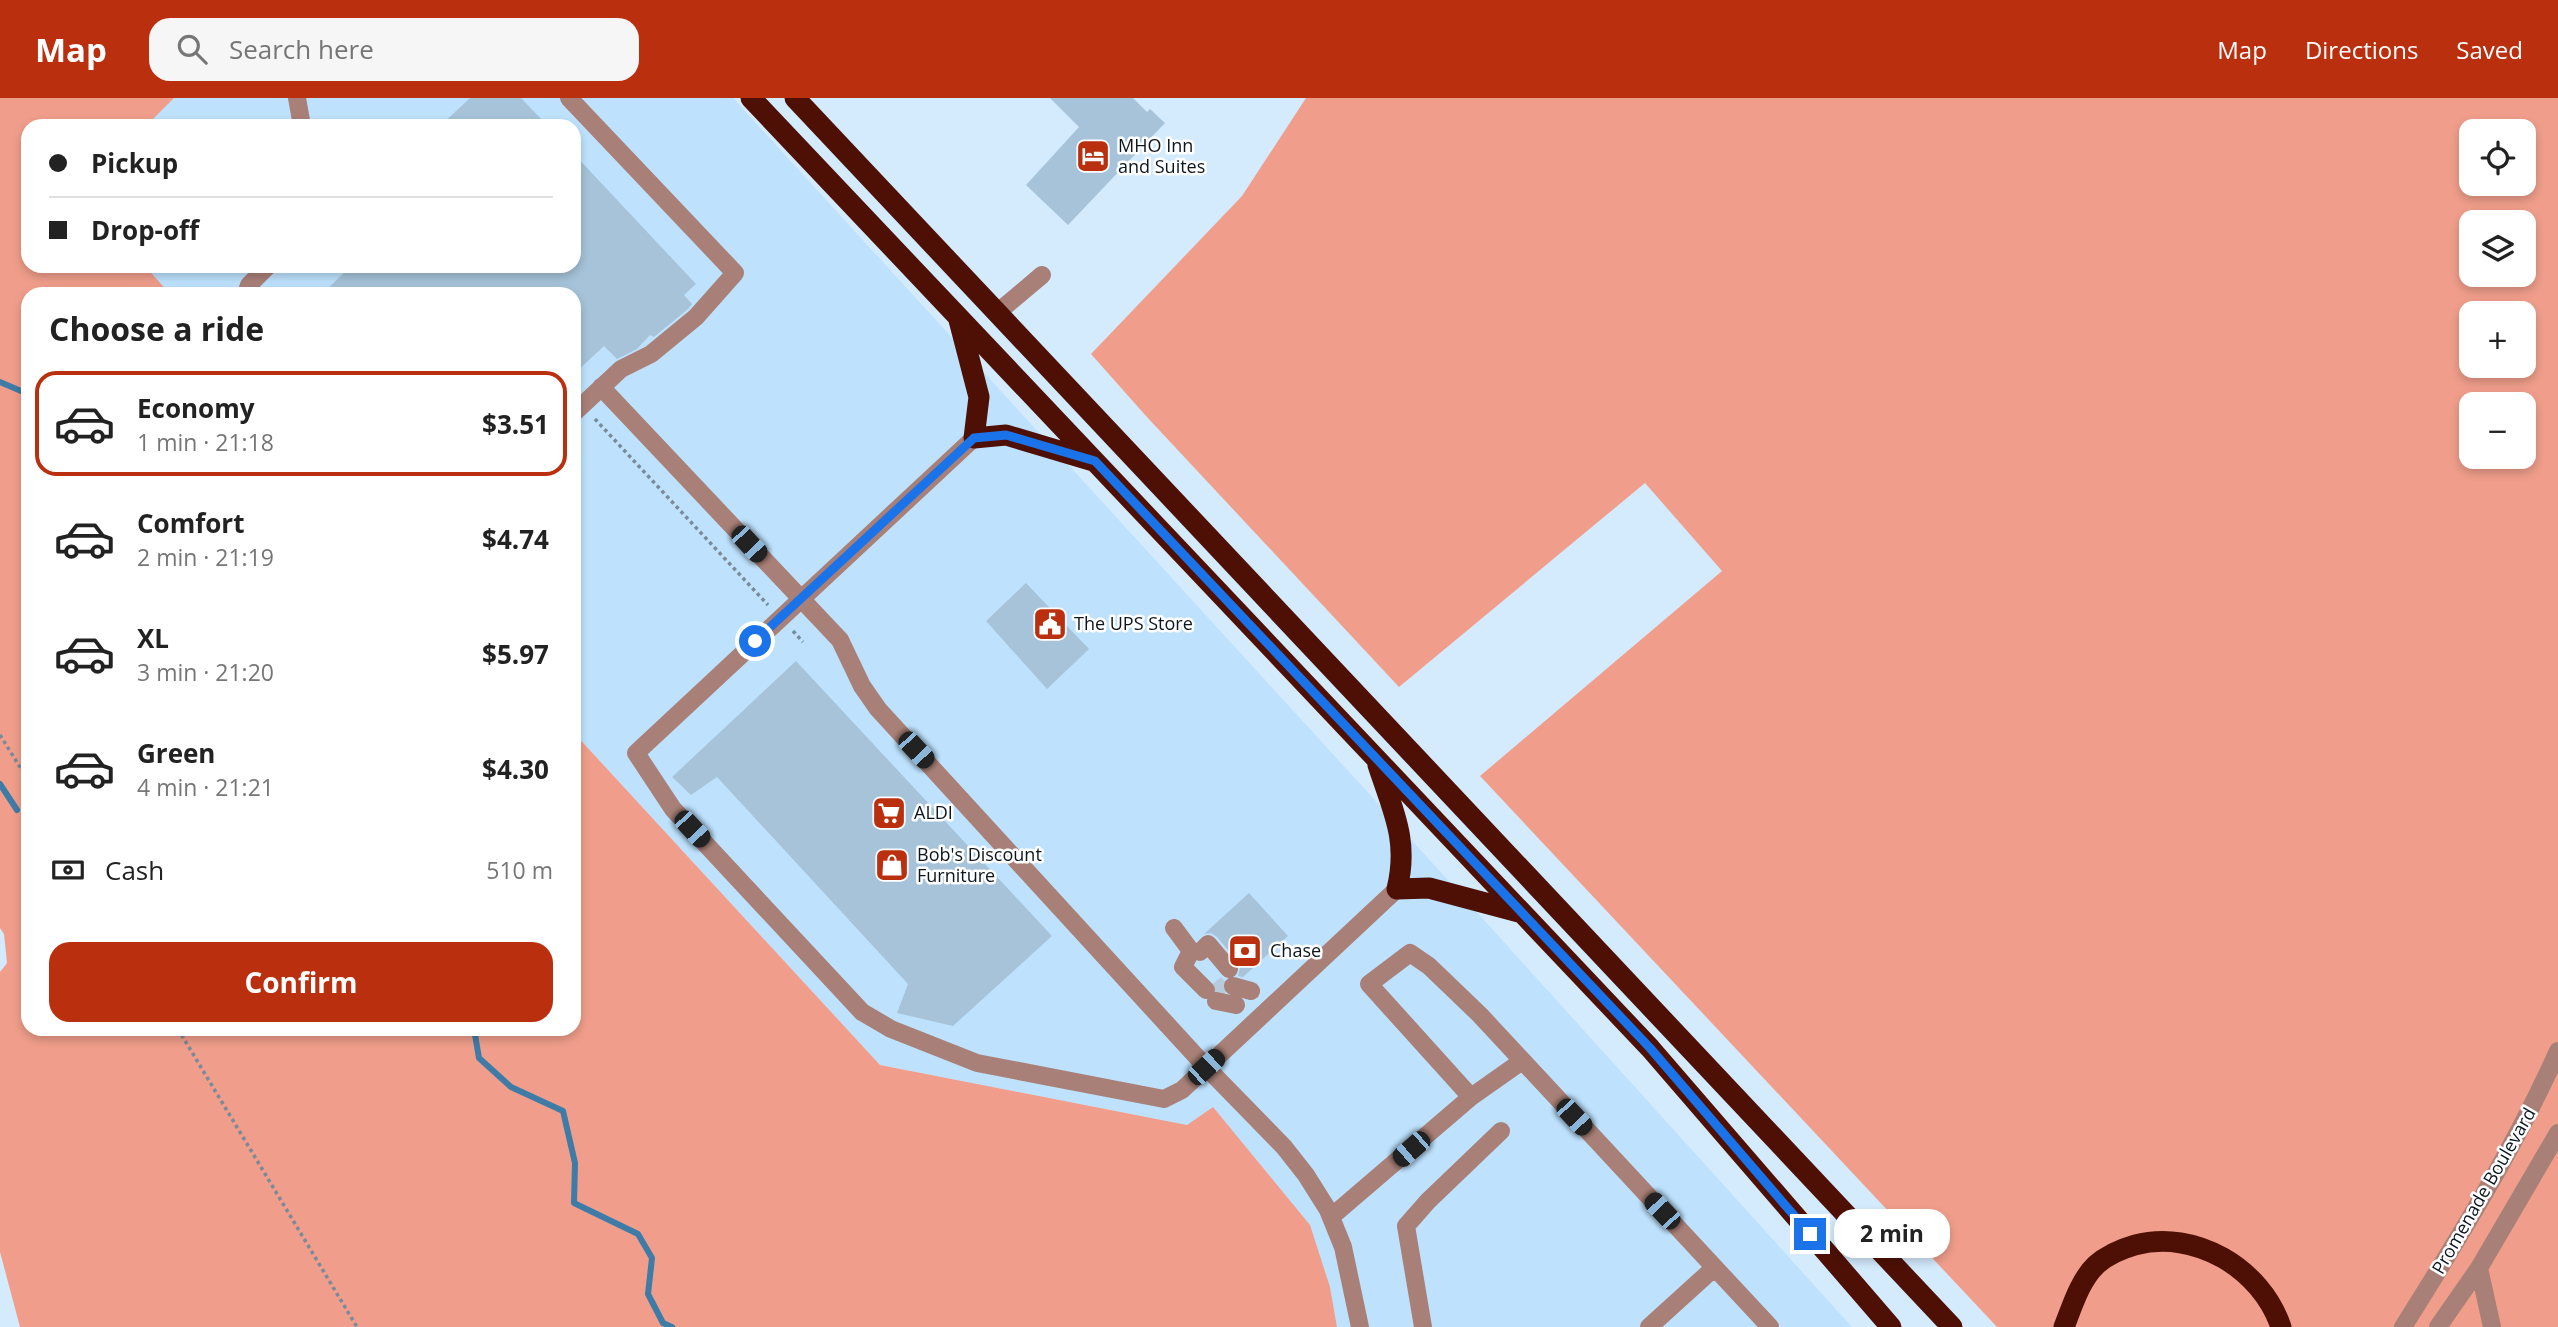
<!DOCTYPE html>
<meta charset="utf-8">
<style>
body{margin:0;font-family:"Open Sans",sans-serif;background:#f6f6f6;color:#222;height:100vh;display:flex;flex-direction:column;font-size:26px;white-space:nowrap}
*{box-sizing:border-box;margin:0}
p{font-size:23px;color:#767676}
.icon{flex:none;width:38px;height:38px;fill:none;stroke:currentColor;stroke-width:2;stroke-linecap:round;stroke-linejoin:round}
.map{position:relative;flex:1;overflow:hidden}
.panel{position:absolute;left:21px;top:189px;width:560px;height:749px;display:flex;flex-direction:column;background:#fff;border-radius:21px;box-shadow:0 4px 10px #0003}
.panel>*{flex:none}
.banner{position:absolute;left:21px;top:21px;width:560px;height:154px;border-radius:21px;box-shadow:0 4px 10px #0003;display:grid;align-content:center;height:154px;padding:0 28px;background:#fff}
.fabs{position:absolute;left:2459px;top:21px;display:grid;gap:14px}
.fabs a{display:grid;place-items:center;width:77px;height:77px;border-radius:14px;background:#fff;box-shadow:0 4px 10px #0003;font-size:35px}
.end{position:absolute;width:32px;height:32px;margin:-16px;border:9px solid #1a73e8;background:#fff;box-shadow:0 0 0 4px #fff}
.from{border-radius:50%}
.bubble{position:absolute;height:49px;border-radius:21px;background:#fff;box-shadow:0 4px 10px #0003;font-size:23px;font-weight:700;line-height:49px;text-align:center}
.car{position:absolute;width:21px;height:42px;margin:-21px -10px;border-radius:9px;box-shadow:0 0 5px 2px #0007;background:linear-gradient(#222 24%,#8ab4d8 0 40%,#222 0 76%,#8ab4d8 0 86%,#222 0)}
.banner b{display:flex;align-items:center;gap:24px;height:66px;font-size:26px}
.banner b+b{border-top:2px solid #e0e0e0}
.banner i{width:18px;height:18px;background:#222}
ul{padding:0;list-style:none}
li{display:flex;align-items:center;gap:21px;height:105px;margin:0 14px 10px;padding:0 14px;border:4px solid transparent;border-radius:21px}
li div{flex:1}
li b{display:block;font-size:26px}
li em{font-style:normal;font-weight:700}
li.current{border-color:#ba2f0e}
li>.icon{width:63px;height:63px;stroke-width:1.5}
h2{padding:0 28px;font-size:32px;line-height:84px}
.pay{display:flex;align-items:center;gap:18px;height:77px;padding:0 28px;font-size:26px}
.pay p{margin-inline-start:auto}
.action{display:flex;gap:14px;margin-top:auto;padding:14px 28px}
.action a{flex:1;height:80px;border-radius:21px;background:#ba2f0e;color:#fff;font-size:28px;font-weight:700;line-height:80px;text-align:center}
header{display:flex;align-items:center;gap:42px;box-sizing:border-box;height:98px;padding:0 35px;background:#ba2f0e;color:#fff}
header strong{font-size:33px}
nav{display:flex;gap:38px;margin-inline-start:auto;font-size:24px}
.search{width:490px;height:63px;background:#f6f6f6;display:flex;align-items:center;gap:18px;box-sizing:border-box;padding:0 24px;border-radius:21px;color:#767676;font-size:26px}
.map>svg:first-child{display:block}
</style>
<header>
<strong>Map</strong>
<div class="search"><svg class="icon" aria-label="search" viewBox="0 0 24 24"><circle cx="10" cy="10" r="6"/><path d="M15 15l6 6"/></svg>Search here</div>
<nav><a>Map</a><a>Directions</a><a>Saved</a></nav>
</header>
<div class="map">
<svg width="2558" height="1229" viewBox="0 0 2558 1229">
<rect width="100%" height="100%" fill="#d4ebfe"/>
<path fill="#bee2fe" d="M 172,0 L 733,0 L 1437,770 L 1852,1229 L 1337,1229 L 1330,1189 L 1187,1027 L 880,967 L 574,635 L 574,196 L 170,196 L 145,168 L 574,168 L 574,28 L 146,28 Z"/>
<path fill="#f09e8b" fill-rule="evenodd" d="M 0,0 L 174,0 L 146,28 L 28,28 L 28,168 L 145,168 L 170,196 L 28,196 L 28,931 L 574,931 L 574,635 L 880,967 L 1187,1027 L 1213,1009 L 1310,1127 L 1330,1189 L 1337,1229 L 20,1229 L 0,1154 L 0,874 L 7,865 L 4,836 L 0,830 Z
M 1306,0 L 2558,0 L 2558,1229 L 1997,1229 L 1480,678 L 1722,473 L 1645,385 L 1399,589 L 1146,318 L 1091,256 L 1242,98 ZM 2471,33 L 2524,33 L 2524,86 L 2471,86 ZM 2471,124 L 2524,124 L 2524,177 L 2471,177 ZM 2471,215 L 2524,215 L 2524,268 L 2471,268 ZM 2471,306 L 2524,306 L 2524,359 L 2471,359 Z"/>
<g fill="none" stroke-linecap="round" stroke-linejoin="round">
<path stroke="#3e7ca7" stroke-width="6" d="M 0,284 L 28,296
M 0,686 L 17,712
M 474,931 L 479,960 L 511,989 L 563,1013 L 575,1065 L 574,1105 L 638,1136 L 652,1160 L 648,1196 L 663,1225 L 672,1229"/>
</g>
<path fill="#a6c3d9" d="M 470,0 L 521,0 L 548,28 L 440,28 Z
M 1050,0 L 1133,0 L 1147,14 L 1150,11 L 1165,25 L 1068,127 L 1026,87 L 1079,29 Z
M 574,56 L 696,186 L 684,197 L 692,206 L 688,211 L 654,239 L 650,237 L 637,251 L 617,261 L 604,248 L 574,276 L 574,196 L 322,196 L 351,168 L 574,168 Z
M 1026,485 L 1089,551 L 1047,591 L 986,523 Z
M 796,563 L 1052,838 L 953,928 L 897,915 L 908,886 L 717,679 L 691,697 L 672,679 Z
M 1249,795 L 1288,838 L 1243,879 L 1238,878 L 1240,870 L 1238,864 L 1217,839 L 1211,835 L 1204,836 Z"/>
<g fill="none" stroke-linecap="round" stroke-linejoin="round">
<path stroke="#b6cbdc" stroke-width="18" stroke-dasharray="18 9" stroke-linecap="butt" d="M 1214,885 L 1224,896"/>
<path stroke="#798a98" stroke-width="3.5" stroke-dasharray="3.5 3.5" stroke-linecap="butt" d="M 595,321 L 768,507
M 793,533 L 803,544
M 0,637 L 28,682
M 178,931 L 357,1229"/>
<path stroke="#a98077" stroke-width="18" d="M 297,0 L 302,28
M 569,0 L 735,175 L 696,219 L 651,256 L 621,271 L 574,315
M 246,196 L 249,187 L 268,168
M 997,215 L 1042,177
M 601,289 L 840,542 L 862,588 L 878,611 L 1206,969 L 1284,1049 L 1306,1077 L 1328,1112 L 1343,1149 L 1360,1229
M 974,340 L 636,655 L 673,711 L 862,914 L 891,931 L 977,965 L 1164,1001 L 1182,992 L 1397,791
M 1174,830 L 1191,853 L 1183,869 L 1206,892
M 1200,854 L 1208,846 L 1229,871
M 1233,888 L 1251,893
M 1216,903 L 1236,907
M 1471,999 L 1369,886 L 1410,855 L 1429,868 L 1480,917 L 1770,1229
M 1331,1119 L 1471,999 L 1522,963
M 2479,1170 L 2492,1229
M 1423,1229 L 1406,1128 L 1428,1103 L 1501,1033
M 1649,1229 L 1714,1170
M 2403,1229 C 2459,1140 2515,1049 2558,953
M 2438,1229 L 2479,1170 L 2558,1035"/>
<path stroke="#4e1004" stroke-width="21" d="M 751,0 L 1650,950 L 1891,1229
M 795,0 L 1952,1229
M 959,222 L 979,299 L 974,340 L 1006,337 L 1093,363
M 1378,667 C 1393,713 1409,742 1397,791 L 1429,790 L 1519,814
M 2064,1229 C 2072,1209 2080,1182 2096,1167 C 2107,1157 2121,1151 2135,1147 C 2195,1131 2261,1170 2281,1229"/>
</g>
<g fill="none" stroke-linecap="round" stroke-linejoin="round">
<path stroke="#1a73e8" stroke-width="9" d="M 755,543 L 974,340 L 1006,337 L 1095,363 L 1650,950 L 1810,1136"/>
</g>
<defs>
<g id="hotel-square" transform="scale(1.75)"><rect x="-9" y="-9" width="18" height="18" rx="4" fill="#ba2f0e" stroke="#fff"/><path d="M-6-4.5h1.5V1H6V5H4.5V3h-9V5H-6ZM-4 0a1.8 1.8 0 1 1 3.6 0ZM.5 0V-2.5h3Q6-2.5 6 0Z" fill="#fff"/></g>
<g id="civic-square" transform="scale(1.75)"><rect x="-9" y="-9" width="18" height="18" rx="4" fill="#ba2f0e" stroke="#fff"/><path d="M-.6-6.5H3V-4.5H.6V-3L4-1V1h2V6H-6V1h2V-1L-.6-3ZM-1.2 2.5V6h2.4V2.5Z" fill="#fff"/></g>
<g id="supermarket-square" transform="scale(1.75)"><rect x="-9" y="-9" width="18" height="18" rx="4" fill="#ba2f0e" stroke="#fff"/><path d="M-6-5.5h2.5l.6 2H6L4.5 2H-2.5L-4.4-4H-6ZM-1.5 3.2a1.3 1.3 0 1 0 .1 0ZM3 3.2a1.3 1.3 0 1 0 .1 0Z" fill="#fff"/></g>
<g id="shop-square" transform="scale(1.75)"><rect x="-9" y="-9" width="18" height="18" rx="4" fill="#ba2f0e" stroke="#fff"/><path d="M-5-2.5h2.3a2.7 3.5 0 0 1 5.4 0H5L5.5 6h-11ZM-1.5-2.5h3a1.5 2.3 0 0 0-3 0Z" fill="#fff"/></g>
<g id="bank-square" transform="scale(1.75)"><rect x="-9" y="-9" width="18" height="18" rx="4" fill="#ba2f0e" stroke="#fff"/><path d="M-6-4H6V4H-6ZM0-2.3a2.3 2.3 0 1 0 0 4.6a2.3 2.3 0 1 0 0-4.6Z" fill="#fff"/></g>
</defs>
<g fill-rule="evenodd">
<use href="#hotel-square" x="1093" y="58"/>
<use href="#civic-square" x="1050" y="526"/>
<use href="#supermarket-square" x="889" y="715"/>
<use href="#shop-square" x="892" y="767"/>
<use href="#bank-square" x="1245" y="853"/>
</g>
<g text-anchor="middle" stroke-width="5" stroke-linejoin="round" paint-order="stroke">
<g font-size="18" fill="#0c161e" stroke="#fff" text-anchor="start">
<text x="1118" y="54">MHO Inn<tspan x="1118" dy="21">and Suites</tspan></text>
<text x="1074" y="532">The UPS Store</text>
<text x="914" y="721">ALDI</text>
<text x="917" y="763">Bob's Discount<tspan x="917" dy="21">Furniture</tspan></text>
<text x="1270" y="859">Chase</text>
</g>
<g font-size="18" fill="#0c161e" stroke="#fff">
<text transform="translate(2484 1093) rotate(-60)" y="6">Promenade Boulevard</text>
</g>
</g>
</svg>
<div class="fabs">
<a><svg class="icon" aria-label="locate" viewBox="0 0 24 24"><circle cx="12" cy="12" r="6"/><path d="M12 2v4M12 18v4M2 12h4M18 12h4"/></svg></a>
<a><svg class="icon" aria-label="layers" viewBox="0 0 24 24"><path d="M12 4l9 5-9 5-9-5zM3 14l9 5 9-5"/></svg></a>
<a>+</a>
<a>−</a>
</div>
<i class="end from" style="left:755px;top:543px"></i>
<i class="end" style="left:1810px;top:1136px"></i>
<div class="bubble" style="left:1834px;top:1111px;width:116px">2 min</div>
<i class="car" style="left:749px;top:446px;rotate:137deg"></i>
<i class="car" style="left:916px;top:652px;rotate:137deg"></i>
<i class="car" style="left:692px;top:731px;rotate:137deg"></i>
<i class="car" style="left:1206px;top:969px;rotate:47deg"></i>
<i class="car" style="left:1574px;top:1019px;rotate:137deg"></i>
<i class="car" style="left:1411px;top:1051px;rotate:229deg"></i>
<i class="car" style="left:1662px;top:1113px;rotate:317deg"></i>
<div class="banner">
<b><i class="from"></i>Pickup</b>
<b><i></i>Drop-off</b>
</div>
<section class="panel">
<h2>Choose a ride</h2>
<ul>
<li class="current"><svg class="icon" aria-label="car" viewBox="0 0 24 24"><path d="M5 17H2v-5l4-1 3-4h7l3 4 3 1v5h-3M9 17h6M6 11h13"/><circle cx="7" cy="17" r="2"/><circle cx="17" cy="17" r="2"/></svg><div><b>Economy</b><p>1 min · 21:18</p></div><em>$3.51</em></li>
<li><svg class="icon" aria-label="car" viewBox="0 0 24 24"><path d="M5 17H2v-5l4-1 3-4h7l3 4 3 1v5h-3M9 17h6M6 11h13"/><circle cx="7" cy="17" r="2"/><circle cx="17" cy="17" r="2"/></svg><div><b>Comfort</b><p>2 min · 21:19</p></div><em>$4.74</em></li>
<li><svg class="icon" aria-label="car" viewBox="0 0 24 24"><path d="M5 17H2v-5l4-1 3-4h7l3 4 3 1v5h-3M9 17h6M6 11h13"/><circle cx="7" cy="17" r="2"/><circle cx="17" cy="17" r="2"/></svg><div><b>XL</b><p>3 min · 21:20</p></div><em>$5.97</em></li>
<li><svg class="icon" aria-label="car" viewBox="0 0 24 24"><path d="M5 17H2v-5l4-1 3-4h7l3 4 3 1v5h-3M9 17h6M6 11h13"/><circle cx="7" cy="17" r="2"/><circle cx="17" cy="17" r="2"/></svg><div><b>Green</b><p>4 min · 21:21</p></div><em>$4.30</em></li>
</ul>
<div class="pay"><svg class="icon" aria-label="cash" viewBox="0 0 24 24"><path d="M3 7h18v10H3z"/><circle cx="12" cy="12" r="2"/></svg>Cash<p>510 m</p></div>
<div class="action"><a>Confirm</a></div>
</section>
</div>
